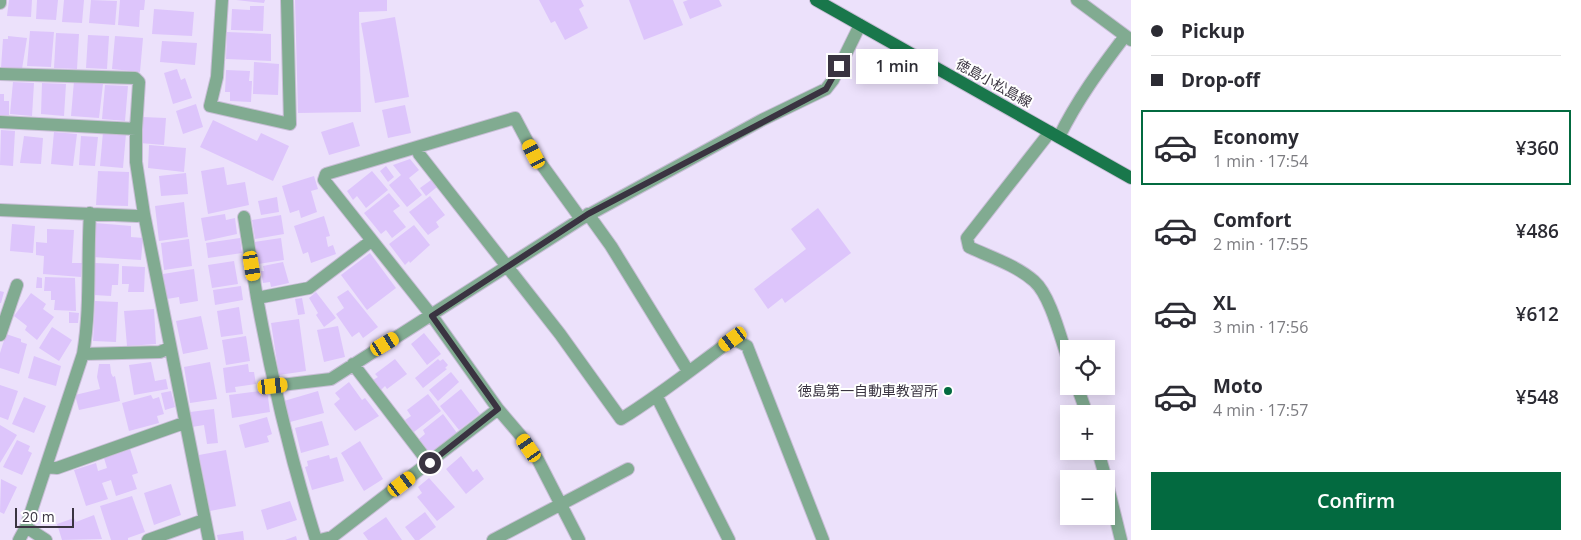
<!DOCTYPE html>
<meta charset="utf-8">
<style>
body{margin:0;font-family:"Open Sans","Noto Sans JP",sans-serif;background:#f2f2f3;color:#2b2b33;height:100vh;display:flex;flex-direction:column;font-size:19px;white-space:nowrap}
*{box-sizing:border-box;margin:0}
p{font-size:16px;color:#7c7c81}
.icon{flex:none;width:28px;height:28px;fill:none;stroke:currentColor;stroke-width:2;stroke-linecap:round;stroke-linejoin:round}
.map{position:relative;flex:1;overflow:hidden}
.panel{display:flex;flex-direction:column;background:#fff;width:450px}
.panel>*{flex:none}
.hud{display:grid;align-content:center;height:110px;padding:0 20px;background:#fff}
.buttons{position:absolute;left:1060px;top:340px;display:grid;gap:10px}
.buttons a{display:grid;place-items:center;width:55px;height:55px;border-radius:0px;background:#fff;box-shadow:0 2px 12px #0003;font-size:25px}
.scale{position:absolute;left:15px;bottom:12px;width:59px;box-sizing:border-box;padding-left:5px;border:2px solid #3a3441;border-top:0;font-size:14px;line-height:18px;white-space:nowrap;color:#3a3441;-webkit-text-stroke:4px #fff;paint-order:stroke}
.end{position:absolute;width:22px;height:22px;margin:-11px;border:6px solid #3a3441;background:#fff;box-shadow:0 0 0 2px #fff}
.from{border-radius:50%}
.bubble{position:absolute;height:35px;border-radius:0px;background:#fff;box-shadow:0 2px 12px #0003;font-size:16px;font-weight:600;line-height:35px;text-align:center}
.car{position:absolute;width:15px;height:30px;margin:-15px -8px;border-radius:6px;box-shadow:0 0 4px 1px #0007;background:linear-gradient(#f5c518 24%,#345 0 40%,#f5c518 0 76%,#345 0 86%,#f5c518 0)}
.hud b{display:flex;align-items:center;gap:18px;height:48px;font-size:19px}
.hud b+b{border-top:1px solid #e1e1e2}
.hud i{width:12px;height:12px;background:#2b2b33}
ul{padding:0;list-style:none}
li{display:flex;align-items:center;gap:15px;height:75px;margin:0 10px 8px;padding:0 10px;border:2px solid transparent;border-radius:0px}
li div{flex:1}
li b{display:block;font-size:19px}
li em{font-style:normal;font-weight:600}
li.current{border-color:#036a40}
li>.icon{width:45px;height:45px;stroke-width:1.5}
.action{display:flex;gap:10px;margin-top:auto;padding:10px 20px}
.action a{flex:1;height:58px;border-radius:0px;background:#036a40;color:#fff;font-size:20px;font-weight:600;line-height:58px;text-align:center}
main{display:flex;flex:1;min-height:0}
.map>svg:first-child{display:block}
</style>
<main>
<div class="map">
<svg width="1131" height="540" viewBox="0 0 1131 540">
<rect width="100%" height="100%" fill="#ece1fb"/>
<path fill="#ddc5fb" d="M 9,0 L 32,0 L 31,17 L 7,16 Z
M 37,0 L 58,0 L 56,20 L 36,19 Z
M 64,0 L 84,0 L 82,23 L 62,22 Z
M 91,0 L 117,1 L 115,25 L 89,23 Z
M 120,0 L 145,0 L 144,10 L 140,10 L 139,27 L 118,25 Z
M 236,0 L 265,0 L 264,3 Z
M 295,0 L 387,0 L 387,11 L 359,12 L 361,112 L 298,113 Z
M 539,0 L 581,0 L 584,6 L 579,9 L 588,28 L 565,40 L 555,21 L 551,23 Z
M 629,0 L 673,0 L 683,25 L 644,40 Z
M 688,0 L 719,0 L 722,6 L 690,19 L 683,2 Z
M 250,6 L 264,6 L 263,31 L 231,30 L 232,9 L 250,10 Z
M 154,9 L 194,12 L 192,36 L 152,34 Z
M 395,17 L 409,97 L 375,103 L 361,23 Z
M 30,31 L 54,32 L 51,67 L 27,66 Z
M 227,32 L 271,34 L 271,61 L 226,59 Z
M 56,33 L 79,34 L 77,69 L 54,68 Z
M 88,35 L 109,36 L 107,69 L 86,68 Z
M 8,36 L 27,38 L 22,69 L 1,68 L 3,39 L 8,39 Z
M 115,36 L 143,38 L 140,72 L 112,69 Z
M 162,41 L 197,43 L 195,65 L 160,62 Z
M 254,62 L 279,64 L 278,95 L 253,94 Z
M 177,69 L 181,80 L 185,78 L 192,98 L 173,104 L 164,73 Z
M 226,70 L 250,71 L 249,81 L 252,81 L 251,102 L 230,101 L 230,92 L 225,92 Z
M 74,81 L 103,84 L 99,118 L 71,116 Z
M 13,82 L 34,83 L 32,116 L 10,114 Z
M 42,83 L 66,84 L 64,116 L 41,114 Z
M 105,85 L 128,86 L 125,121 L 102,119 Z
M 0,94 L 4,94 L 4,101 L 9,101 L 9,115 L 0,115 Z
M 196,104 L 203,127 L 183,134 L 176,111 Z
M 405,105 L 411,133 L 388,138 L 382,110 Z
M 142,117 L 166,118 L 164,145 L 140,143 Z
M 213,120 L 257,141 L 261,133 L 289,146 L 273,181 L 200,147 Z
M 353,122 L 360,146 L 329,155 L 321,132 Z
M 1,130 L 15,131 L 13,166 L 0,165 Z
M 54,132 L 77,134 L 73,166 L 51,164 Z
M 103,132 L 126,134 L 123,168 L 100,166 Z
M 24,136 L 43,138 L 41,164 L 20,163 Z
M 81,136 L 98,137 L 95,166 L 79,165 Z
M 149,145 L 186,148 L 184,172 L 148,168 Z
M 410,159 L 419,170 L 409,178 L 422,195 L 407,207 L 389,185 L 401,175 L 393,165 Z
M 386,166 L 394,177 L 388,182 L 380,171 Z
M 224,167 L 227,185 L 245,182 L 249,205 L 208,214 L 201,171 Z
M 98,171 L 129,172 L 128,206 L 96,205 Z
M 372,171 L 388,190 L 366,208 L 357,196 L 353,200 L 347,191 Z
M 186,173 L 188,194 L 161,196 L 159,176 Z
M 314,176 L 318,189 L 311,191 L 317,212 L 301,218 L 299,210 L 290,213 L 282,186 Z
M 431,180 L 437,187 L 426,196 L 420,188 Z
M 389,193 L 400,206 L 393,211 L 406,227 L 392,238 L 386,230 L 381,234 L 364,213 Z
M 430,196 L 445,215 L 436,222 L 439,227 L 428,235 L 409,212 Z
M 277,197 L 279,212 L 261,215 L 258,201 Z
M 184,202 L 188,237 L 159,241 L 155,206 Z
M 818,208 L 851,253 L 785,303 L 782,298 L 768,309 L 754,289 L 806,249 L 791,229 Z
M 225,214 L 226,220 L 235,218 L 237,234 L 205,241 L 201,218 Z
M 281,215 L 284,234 L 255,239 L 252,220 Z
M 324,216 L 330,236 L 326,237 L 328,247 L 333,245 L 336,254 L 311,263 L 308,252 L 303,254 L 294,226 Z
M 95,223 L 131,226 L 131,237 L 143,238 L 141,260 L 92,257 Z
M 12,224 L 35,226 L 33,253 L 10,251 Z
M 414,225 L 430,245 L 410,263 L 409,261 L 405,265 L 389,244 Z
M 47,229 L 74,230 L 72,263 L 82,263 L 81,277 L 43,274 L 44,256 L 36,255 L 36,242 L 47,243 Z
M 240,238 L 242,253 L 208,258 L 206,243 Z
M 281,238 L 284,260 L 258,264 L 254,242 Z
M 189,239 L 192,266 L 164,270 L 161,243 Z
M 370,253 L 396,288 L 367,310 L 341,275 Z
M 234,261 L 238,284 L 212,288 L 208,265 Z
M 283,262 L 289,283 L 271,287 L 270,282 L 263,283 L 261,271 L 264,271 L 263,266 Z
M 95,263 L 119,264 L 118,285 L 112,285 L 111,296 L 94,295 Z
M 122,266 L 145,267 L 144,292 L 128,292 L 129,284 L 122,284 Z
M 194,269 L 198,301 L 180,304 L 179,297 L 167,299 L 163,274 Z
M 37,277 L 42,278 L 42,288 L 36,288 Z
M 45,277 L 75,278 L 76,311 L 54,310 L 55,300 L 51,300 L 51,291 L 44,291 Z
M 241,286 L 243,300 L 215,305 L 213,290 Z
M 348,290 L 378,327 L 363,338 L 359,332 L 352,337 L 336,314 L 344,308 L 337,297 Z
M 0,291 L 4,292 L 1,303 L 0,303 Z
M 316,292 L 336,318 L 324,327 L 316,315 L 318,313 L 309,298 Z
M 31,293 L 46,304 L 43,309 L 54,317 L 37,340 L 25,330 L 27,326 L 14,316 Z
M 302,298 L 305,314 L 298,315 L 295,299 Z
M 95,301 L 118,302 L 116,342 L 93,341 Z
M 239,307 L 243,334 L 221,337 L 217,311 Z
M 154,309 L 156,344 L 127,346 L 124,311 Z
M 69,312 L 79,313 L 78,323 L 69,323 Z
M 201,316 L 208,349 L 183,354 L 176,321 Z
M 299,319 L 306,371 L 279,375 L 271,323 Z
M 338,326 L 345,357 L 324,362 L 317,330 Z
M 52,327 L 72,340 L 59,361 L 39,348 Z
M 424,333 L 441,354 L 427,365 L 411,344 Z
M 6,334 L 21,339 L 21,342 L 27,344 L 19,374 L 0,368 L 0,353 Z
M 246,336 L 250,361 L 226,365 L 222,340 Z
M 34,356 L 61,366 L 56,386 L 28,378 Z
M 395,359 L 407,374 L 387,389 L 385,386 L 381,390 L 373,380 L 378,377 L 375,374 Z
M 438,359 L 440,361 L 443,359 L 448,365 L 445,368 L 447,369 L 423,388 L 415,378 Z
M 151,362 L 155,381 L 166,379 L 168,389 L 134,395 L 129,365 Z
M 210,362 L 217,399 L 190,403 L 184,367 Z
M 99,364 L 110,364 L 111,373 L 113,377 L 115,376 L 120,401 L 79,410 L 75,395 L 100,389 L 97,377 Z
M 248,364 L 249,372 L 254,372 L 256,384 L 235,387 L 236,392 L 226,393 L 223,368 Z
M 451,372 L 459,382 L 438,401 L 429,390 Z
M 349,382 L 362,400 L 365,398 L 379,416 L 355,431 L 334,404 L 340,399 L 335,393 Z
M 0,385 L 18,391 L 8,420 L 0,417 Z
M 461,389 L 480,414 L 459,430 L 440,406 Z
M 267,390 L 270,412 L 232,418 L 229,395 Z
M 171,391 L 175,407 L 165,410 L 161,393 Z
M 318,391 L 324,413 L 290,422 L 284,401 Z
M 428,394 L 441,411 L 414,432 L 405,420 L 411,416 L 407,410 Z
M 151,395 L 153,399 L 159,397 L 164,414 L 157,416 L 159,423 L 129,431 L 122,403 Z
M 24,397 L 46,406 L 34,433 L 12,424 Z
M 214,409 L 218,443 L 207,444 L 204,425 L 192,427 L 190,412 Z
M 443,414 L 457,433 L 430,454 L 419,439 L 425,434 L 423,430 Z
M 267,417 L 272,434 L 267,436 L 269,442 L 245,448 L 239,425 Z
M 322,421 L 329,445 L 301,453 L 295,428 Z
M 0,425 L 17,435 L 0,463 Z
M 17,440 L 30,446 L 28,451 L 32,453 L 22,475 L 3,467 Z
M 360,441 L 383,479 L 364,491 L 341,453 Z
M 130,449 L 138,473 L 132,475 L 137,489 L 116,496 L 111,480 L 102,483 L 108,499 L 86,506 L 74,470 L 96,463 L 98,471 L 107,468 L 104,458 Z
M 226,450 L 236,506 L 210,511 L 199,455 Z
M 329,455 L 330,459 L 337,457 L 344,481 L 312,490 L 305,467 L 308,466 L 307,461 Z
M 461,456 L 473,472 L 477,469 L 484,479 L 466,494 L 446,469 Z
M 429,478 L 455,507 L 437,521 L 417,497 L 422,493 L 418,487 Z
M 1,479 L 17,487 L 4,514 L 0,512 Z
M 171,484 L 181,515 L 154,525 L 144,493 Z
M 132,496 L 145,532 L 128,538 L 128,540 L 111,540 L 100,506 Z
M 290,501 L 297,520 L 267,530 L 261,510 Z
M 425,512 L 436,527 L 419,540 L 415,540 L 405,527 Z
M 94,515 L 102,539 L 62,540 L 57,524 L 74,518 L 76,522 Z
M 386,517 L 402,540 L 368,540 L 363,533 Z
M 243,531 L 244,540 L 218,540 L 217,535 Z
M 296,536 L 297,540 L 285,540 Z"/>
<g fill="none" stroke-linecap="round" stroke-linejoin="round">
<g stroke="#c8bed6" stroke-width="14">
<path id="minor" d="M 222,0 L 217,77 L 210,106 L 290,124 L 287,0
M 1077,0 L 1131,40
M 0,3 L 0,0
M 0,74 L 135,78 L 139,82 L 136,129
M 0,122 L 136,129 L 136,162 L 144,214 L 209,540
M 1050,132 L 967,238 L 969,247 C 990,257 1016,265 1034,281 C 1051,296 1061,340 1069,362
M 1059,137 C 1077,100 1100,69 1125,36
M 418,147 L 419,154 L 560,334 L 621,419 C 660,395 696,366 733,339 L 747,346 L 823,540
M 0,210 L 137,216 L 144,214
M 588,214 L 611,246 L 688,371
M 244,217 L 257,298 L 309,288 L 371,241
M 257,298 C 272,380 291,460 316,540
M 0,335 L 17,285
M 83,354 L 160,352 L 169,348
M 353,364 L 429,463
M 273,386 L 331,379 L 581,219
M 1077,386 L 1087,414
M 657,397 L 729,540
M 1098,451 L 1106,479
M 46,467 L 57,468 L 184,423
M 1106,479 L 1121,540
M 26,527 L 46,540
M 19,540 L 26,527 L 83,354 C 91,308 87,260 90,213
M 148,540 L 204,520
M 320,540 L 332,537 L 498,409
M 493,540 L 628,469
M 579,540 L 538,460 L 521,436 L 498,409 L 432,316 L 324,180 L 326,174 L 515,118 L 534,154 L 581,219 L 762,120 L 826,89 L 833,80 L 860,25"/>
</g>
<g stroke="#c8bed6" stroke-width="14">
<path id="major" d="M 816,0 L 1131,178"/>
</g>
<use href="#minor" stroke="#81ab91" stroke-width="12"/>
<use href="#major" stroke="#19774b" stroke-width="12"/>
</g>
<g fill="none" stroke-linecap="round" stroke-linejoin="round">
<path stroke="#3a3441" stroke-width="6" d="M 430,463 L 498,409 L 432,316 L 588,214 L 826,89 L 839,66"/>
</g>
<circle fill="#036a40" stroke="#fff" stroke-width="2" cx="948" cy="391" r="5"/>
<g text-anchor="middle" stroke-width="4" stroke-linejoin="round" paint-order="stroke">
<g font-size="14" fill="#3a3441" stroke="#fff">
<text transform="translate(994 83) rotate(29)" y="5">徳島小松島線</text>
</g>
<g font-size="14" fill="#3a3441" stroke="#fff" text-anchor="end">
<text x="938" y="396">徳島第一自動車教習所</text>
</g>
</g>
</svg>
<div class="buttons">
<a><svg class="icon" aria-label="locate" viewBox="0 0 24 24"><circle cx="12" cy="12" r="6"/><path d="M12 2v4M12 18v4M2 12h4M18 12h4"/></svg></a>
<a>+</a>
<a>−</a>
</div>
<div class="scale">20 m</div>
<i class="end from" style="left:430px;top:463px"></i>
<i class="end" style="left:839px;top:66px"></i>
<div class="bubble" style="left:856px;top:49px;width:82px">1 min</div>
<i class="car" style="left:534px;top:154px;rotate:333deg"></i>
<i class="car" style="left:252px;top:266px;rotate:171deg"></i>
<i class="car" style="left:733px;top:339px;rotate:234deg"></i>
<i class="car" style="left:385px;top:344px;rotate:59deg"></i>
<i class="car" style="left:273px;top:386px;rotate:84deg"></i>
<i class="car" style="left:529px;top:448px;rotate:325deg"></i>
<i class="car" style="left:402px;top:484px;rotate:53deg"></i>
</div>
<section class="panel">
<div class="hud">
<b><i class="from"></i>Pickup</b>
<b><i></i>Drop-off</b>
</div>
<ul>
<li class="current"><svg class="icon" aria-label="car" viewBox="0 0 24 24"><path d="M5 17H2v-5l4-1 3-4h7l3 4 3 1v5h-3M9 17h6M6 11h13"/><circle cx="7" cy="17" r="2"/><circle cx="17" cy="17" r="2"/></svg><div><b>Economy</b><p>1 min · 17:54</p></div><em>¥360</em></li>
<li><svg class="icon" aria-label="car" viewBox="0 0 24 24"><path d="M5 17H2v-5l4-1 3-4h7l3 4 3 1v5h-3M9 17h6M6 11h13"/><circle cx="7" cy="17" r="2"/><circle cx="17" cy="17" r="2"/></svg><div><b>Comfort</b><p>2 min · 17:55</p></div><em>¥486</em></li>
<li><svg class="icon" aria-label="car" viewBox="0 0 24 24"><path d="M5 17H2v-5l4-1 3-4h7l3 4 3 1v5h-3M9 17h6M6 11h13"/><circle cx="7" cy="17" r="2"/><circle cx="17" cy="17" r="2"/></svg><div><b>XL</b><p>3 min · 17:56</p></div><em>¥612</em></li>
<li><svg class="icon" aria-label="car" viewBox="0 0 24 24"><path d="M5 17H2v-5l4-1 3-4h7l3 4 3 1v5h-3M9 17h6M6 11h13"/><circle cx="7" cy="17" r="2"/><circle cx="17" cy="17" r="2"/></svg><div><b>Moto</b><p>4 min · 17:57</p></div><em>¥548</em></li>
</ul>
<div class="action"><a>Confirm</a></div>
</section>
</main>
